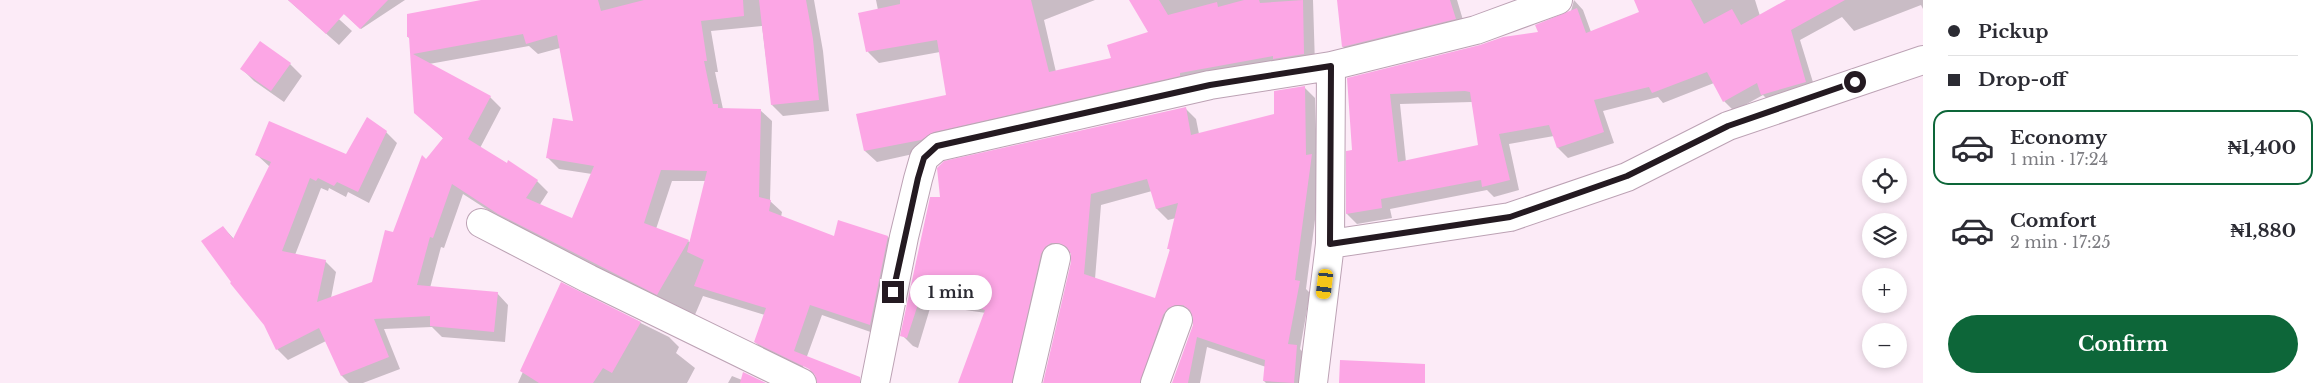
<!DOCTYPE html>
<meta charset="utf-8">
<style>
body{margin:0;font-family:"Libre Baskerville",serif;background:#f7f7f7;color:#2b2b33;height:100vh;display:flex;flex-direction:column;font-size:19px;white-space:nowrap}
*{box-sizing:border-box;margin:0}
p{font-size:16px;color:#7c7c81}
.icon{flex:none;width:28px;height:28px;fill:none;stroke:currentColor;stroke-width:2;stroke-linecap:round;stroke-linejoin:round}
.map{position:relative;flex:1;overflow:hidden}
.drawer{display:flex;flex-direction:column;background:#fff;width:400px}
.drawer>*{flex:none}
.hud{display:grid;align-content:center;height:110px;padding:0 25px;background:#fff}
.buttons{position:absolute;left:1862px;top:158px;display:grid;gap:10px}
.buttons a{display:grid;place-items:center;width:45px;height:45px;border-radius:50%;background:#fff;box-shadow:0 2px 8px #0003;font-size:25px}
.end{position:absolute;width:22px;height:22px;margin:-11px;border:6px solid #241a21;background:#fff;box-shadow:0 0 0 2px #fff}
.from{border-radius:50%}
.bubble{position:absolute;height:35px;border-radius:18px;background:#fff;box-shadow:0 2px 8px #0003;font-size:16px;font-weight:700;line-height:35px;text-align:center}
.car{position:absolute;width:15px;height:30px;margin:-15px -8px;border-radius:6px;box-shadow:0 0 4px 1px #0007;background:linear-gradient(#f5c518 24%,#345 0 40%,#f5c518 0 76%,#345 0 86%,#f5c518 0)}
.hud b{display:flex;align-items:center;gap:18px;height:48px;font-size:19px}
.hud b+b{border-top:1px solid #e1e1e2}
.hud i{width:12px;height:12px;background:#2b2b33}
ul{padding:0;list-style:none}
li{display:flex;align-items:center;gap:15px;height:75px;margin:0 10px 8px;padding:0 15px;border:2px solid transparent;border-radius:15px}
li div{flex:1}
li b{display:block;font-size:19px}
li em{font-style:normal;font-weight:700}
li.on{border-color:#0d6639}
li>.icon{width:45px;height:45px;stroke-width:1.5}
.action{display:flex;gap:10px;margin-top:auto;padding:10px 25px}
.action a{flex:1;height:58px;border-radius:30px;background:#0d6639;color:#fff;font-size:20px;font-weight:700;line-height:58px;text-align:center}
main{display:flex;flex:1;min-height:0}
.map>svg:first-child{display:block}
</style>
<main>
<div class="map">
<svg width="1923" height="383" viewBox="0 0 1923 383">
<rect width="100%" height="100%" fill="#fcebf7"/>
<path fill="#0003" fill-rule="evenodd" d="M 288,0 L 318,0 L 352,31 L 339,45 Z
M 335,0 L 405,0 L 361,29 L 343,13 Z
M 487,0 L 814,0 L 823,51 L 829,111 L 783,116 L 772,105 L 762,26 L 711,31 L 718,72 L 715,72 L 723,109 L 760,110 L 772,121 L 770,201 L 782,212 L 781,217 L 835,238 L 888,237 L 899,248 L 882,336 L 822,315 L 802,370 L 766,353 L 755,342 L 765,315 L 703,296 L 694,317 L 511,225 L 463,194 L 444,248 L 441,247 L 430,288 L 497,293 L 508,305 L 505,342 L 442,337 L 432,327 L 384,329 L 400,369 L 363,383 L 349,383 L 342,376 L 326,341 L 288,360 L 277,349 L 223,227 L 234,239 L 270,167 L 257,155 L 347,155 L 386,132 L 397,143 L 369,203 L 348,192 L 346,197 L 329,188 L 328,191 L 321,188 L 295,255 L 325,261 L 336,272 L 331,298 L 373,283 L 427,160 L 444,139 L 415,112 L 410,39 L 408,37 ZM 529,46 L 538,54 L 560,48 L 575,122 L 548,158 L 559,169 L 592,174 L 572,220 L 539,206 L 548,192 L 537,181 L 480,148 L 501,108 L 490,97 L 429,64 ZM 672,181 L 706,181 L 690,242 L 656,229 Z
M 876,0 L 1095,0 L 1044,20 L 1056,72 L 1112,59 L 1149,33 L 1131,0 L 1313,0 L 1315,65 L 877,162 L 865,151 L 858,115 L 947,96 L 940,52 L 879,63 L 868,52 L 878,10 Z
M 1339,0 L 1457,0 L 1466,30 L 1354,58 L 1343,47 Z
M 1574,0 L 1583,10 L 1591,32 L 1640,13 L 1635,0 L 1755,0 L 1760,16 L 1789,0 L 1923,0 L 1923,9 L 1921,5 L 1854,31 L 1842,17 L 1800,40 L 1816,92 L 1772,104 L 1763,95 L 1734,111 L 1724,101 L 1714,83 L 1663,103 L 1658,97 L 1603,111 L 1614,143 L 1568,158 L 1558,148 L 1554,136 L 1509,144 L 1519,190 L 1494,197 L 1487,190 L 1390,209 L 1392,218 L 1357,224 L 1347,214 L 1354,151 L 1348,79 L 1540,33 L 1571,11 ZM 1472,102 L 1480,146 L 1406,162 L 1400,104 Z
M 290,64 L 302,76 L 284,102 L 254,81 L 242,69 Z
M 1304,87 L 1315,98 L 1317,161 L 1322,166 L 1306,289 L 1310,293 L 1300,349 L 1308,358 L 1305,383 L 1266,383 L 1264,381 L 1266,367 L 1207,347 L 1200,383 L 1173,383 L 1194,326 L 1194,316 L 1187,315 L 1153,383 L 1044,383 L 1072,262 L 1072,253 L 1063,253 L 1024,383 L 959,383 L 986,313 L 931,305 L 918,348 L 913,346 L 902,335 L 931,198 L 941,199 L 1185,108 L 1196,119 L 1199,134 L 1276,115 ZM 1152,191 L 1157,209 L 1168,220 L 1176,218 L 1168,248 L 1171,251 L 1156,300 L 1095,279 L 1101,205 Z
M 562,284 L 669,337 L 679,347 L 676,353 L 695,368 L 687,383 L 518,383 Z
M 732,376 L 742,380 L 764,383 L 728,383 Z"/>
<path fill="#fca6e5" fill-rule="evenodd" d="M 288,0 L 388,0 L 360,29 L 344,14 L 326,34 Z
M 481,0 L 598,0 L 601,11 L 644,0 L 743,0 L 744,16 L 701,21 L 707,61 L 704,61 L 713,104 L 718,104 L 718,108 L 761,109 L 759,197 L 771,200 L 769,211 L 834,236 L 838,220 L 888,236 L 870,325 L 810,305 L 794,351 L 860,377 L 860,383 L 817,383 L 815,375 L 809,369 L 754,342 L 766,308 L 694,286 L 704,260 L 687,252 L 707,171 L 661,170 L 644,223 L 689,240 L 657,295 L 498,214 L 452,184 L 433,238 L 430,237 L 417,285 L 498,292 L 494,332 L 430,326 L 430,316 L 374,319 L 389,357 L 341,376 L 319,328 L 276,350 L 264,325 L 230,283 L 231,282 L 201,241 L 223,226 L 233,239 L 271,162 L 255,155 L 269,121 L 346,154 L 367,117 L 387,131 L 358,192 L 337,182 L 334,186 L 318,178 L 316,181 L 310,178 L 282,251 L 326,260 L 317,302 L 372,282 L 385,230 L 393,232 L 422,155 L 426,159 L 443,138 L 414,113 L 409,37 L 407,37 L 407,14 ZM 523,34 L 526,44 L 557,35 L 573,121 L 553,118 L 546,158 L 594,166 L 572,218 L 526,198 L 538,180 L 508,160 L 507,163 L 468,139 L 491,96 L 413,54 Z
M 759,0 L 806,0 L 813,39 L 819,100 L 771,105 Z
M 900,0 L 1031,0 L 1049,72 L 1111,58 L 1107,45 L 1148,32 L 1129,0 L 1159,0 L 1168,15 L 1217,2 L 1218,7 L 1244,0 L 1259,0 L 1260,3 L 1303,0 L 1304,54 L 1273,59 L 1273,56 L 1180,73 L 1180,76 L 934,132 L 921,140 L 864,151 L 856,114 L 946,95 L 937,40 L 866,52 L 858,13 L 900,4 Z
M 1337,0 L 1450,0 L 1456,19 L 1342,47 Z
M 1634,0 L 1691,0 L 1704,24 L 1732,9 L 1741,25 L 1786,0 L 1845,0 L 1791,30 L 1806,82 L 1761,95 L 1757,83 L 1723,102 L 1707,72 L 1652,93 L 1649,87 L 1594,100 L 1604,132 L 1557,148 L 1549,125 L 1499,134 L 1510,180 L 1482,187 L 1481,180 L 1381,199 L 1382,208 L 1346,214 L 1346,151 L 1352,150 L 1347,78 L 1480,45 L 1503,37 L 1538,32 L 1535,25 L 1577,8 L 1586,33 L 1639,12 ZM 1465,91 L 1470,92 L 1478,145 L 1398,162 L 1390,94 Z
M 260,41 L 291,63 L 271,91 L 240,69 Z
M 1305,86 L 1306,155 L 1312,154 L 1295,280 L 1300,281 L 1288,344 L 1297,345 L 1294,383 L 1263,381 L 1265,360 L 1197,337 L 1188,383 L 1172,383 L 1193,325 L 1193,318 L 1190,310 L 1183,305 L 1176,305 L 1168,308 L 1163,315 L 1140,383 L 1043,383 L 1071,262 L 1071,254 L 1067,247 L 1059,243 L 1051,243 L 1045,247 L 1041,254 L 1012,383 L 958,383 L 985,310 L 982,309 L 983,304 L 921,295 L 907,338 L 900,336 L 930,197 L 940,197 L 937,168 L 944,161 L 1186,107 L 1191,135 L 1274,114 L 1274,91 ZM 1147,179 L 1156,209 L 1178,203 L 1167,249 L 1170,249 L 1155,298 L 1084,274 L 1091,194 Z
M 561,282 L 641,322 L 612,373 L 603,368 L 593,383 L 539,383 L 520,371 Z
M 1340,360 L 1425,364 L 1425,383 L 1339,383 Z
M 743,372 L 766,383 L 740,383 Z"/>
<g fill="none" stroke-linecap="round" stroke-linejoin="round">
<g stroke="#bca2b4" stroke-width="30">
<path id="street" d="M 481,223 L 589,279 L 802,383
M 1330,244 L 1510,217 L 1627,177 L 1728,126 L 1923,60
M 875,383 L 904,237 L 918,179 L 924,158 L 937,147 L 1210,85 L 1331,66 L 1476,30 L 1558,0
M 1027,383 L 1056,258
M 1155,383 L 1178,320
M 1313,383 L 1330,244 L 1331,66"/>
</g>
<use href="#street" stroke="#fff" stroke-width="28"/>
</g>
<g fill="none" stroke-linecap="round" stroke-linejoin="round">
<path stroke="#241a21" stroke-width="6" d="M 893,292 L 918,178 L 924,158 L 937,146 L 1210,85 L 1331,66 L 1330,244 L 1510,217 L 1627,176 L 1728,126 L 1855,82"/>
</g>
</svg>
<div class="buttons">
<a><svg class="icon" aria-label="locate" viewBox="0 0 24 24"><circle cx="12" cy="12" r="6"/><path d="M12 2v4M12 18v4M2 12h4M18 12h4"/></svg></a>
<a><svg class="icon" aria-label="layers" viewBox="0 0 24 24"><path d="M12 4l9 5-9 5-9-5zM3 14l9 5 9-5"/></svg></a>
<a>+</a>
<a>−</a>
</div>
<i class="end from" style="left:1855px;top:82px"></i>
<i class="end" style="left:893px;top:292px"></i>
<div class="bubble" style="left:910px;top:275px;width:82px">1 min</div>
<i class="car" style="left:1325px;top:284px;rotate:187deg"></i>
</div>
<section class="drawer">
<div class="hud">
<b><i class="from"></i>Pickup</b>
<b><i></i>Drop-off</b>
</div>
<ul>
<li class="on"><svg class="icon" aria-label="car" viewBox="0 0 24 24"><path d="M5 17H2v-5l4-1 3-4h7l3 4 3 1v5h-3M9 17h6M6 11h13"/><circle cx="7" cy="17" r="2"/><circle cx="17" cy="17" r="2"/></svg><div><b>Economy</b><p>1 min · 17:24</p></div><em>₦1,400</em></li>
<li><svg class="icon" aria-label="car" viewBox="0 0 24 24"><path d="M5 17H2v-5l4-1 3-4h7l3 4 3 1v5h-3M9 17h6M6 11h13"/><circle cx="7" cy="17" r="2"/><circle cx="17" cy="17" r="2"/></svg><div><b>Comfort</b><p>2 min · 17:25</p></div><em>₦1,880</em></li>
</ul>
<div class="action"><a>Confirm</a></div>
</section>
</main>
